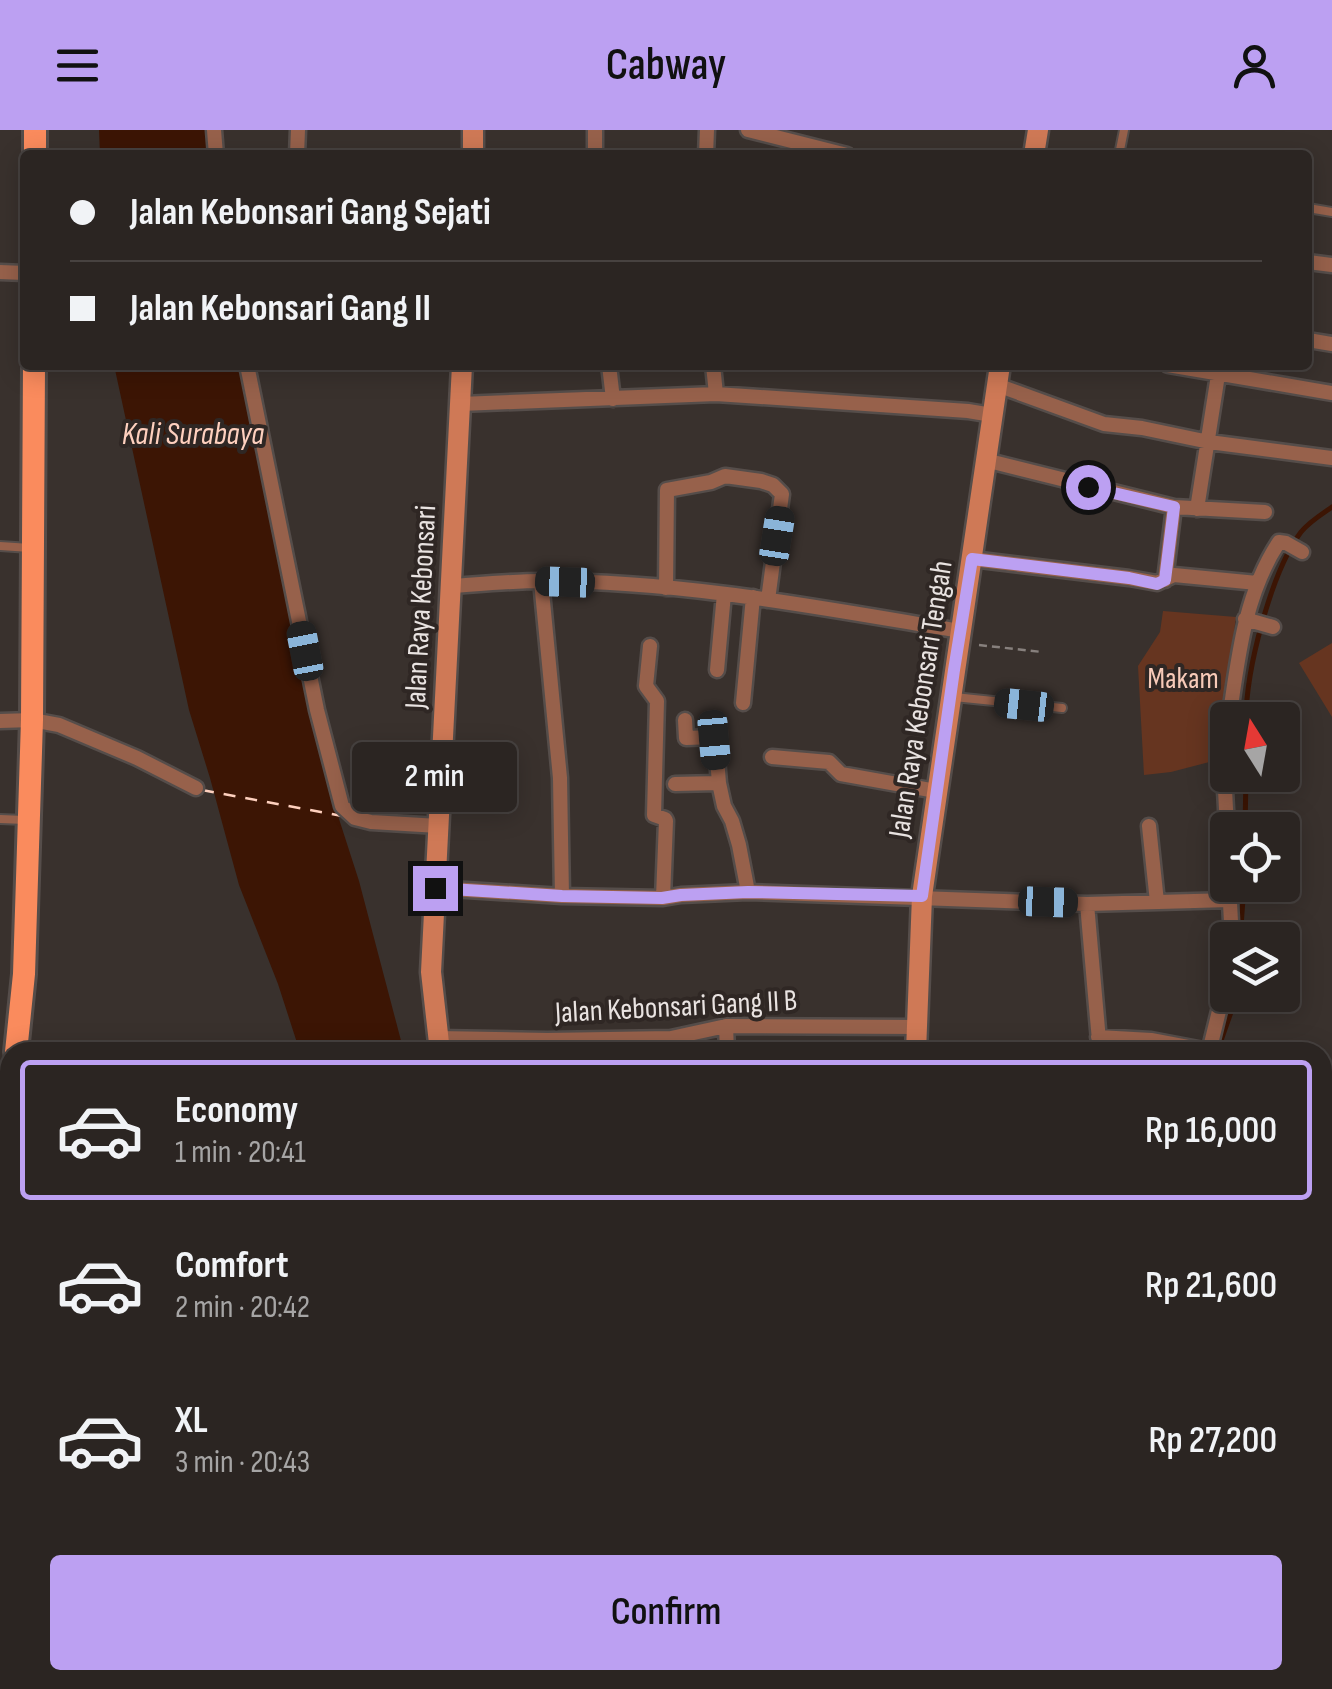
<!DOCTYPE html>
<meta charset="utf-8">
<style>
body{margin:0;font-family:"Sofia Sans Condensed",sans-serif;background:#332d2a;color:#f1f3f6;height:100vh;display:flex;flex-direction:column;font-size:38px;white-space:nowrap}
*{box-sizing:border-box;margin:0}
p{font-size:32px;color:#a6a5a5}
.icon{flex:none;width:55px;height:55px;fill:none;stroke:currentColor;stroke-width:2;stroke-linecap:round;stroke-linejoin:round}
.map{position:relative;flex:1;overflow:hidden}
.side{position:absolute;left:0px;top:912px;width:1332px;height:648px;display:flex;flex-direction:column;background:#2b2522;border-radius:30px 30px 0 0;box-shadow:0 5px 25px #0003,0 0 0 2px #474240}
.side>*{flex:none}
.banner{position:absolute;left:20px;top:20px;width:1292px;height:220px;border-radius:10px;box-shadow:0 5px 25px #0003,0 0 0 2px #474240;display:grid;align-content:center;height:220px;padding:0 50px;background:#2b2522}
.needle{width:65px;rotate:349deg}
.buttons{position:absolute;left:1210px;top:572px;display:grid;gap:20px}
.buttons a{display:grid;place-items:center;width:90px;height:90px;border-radius:10px;background:#2b2522;box-shadow:0 5px 25px #0003,0 0 0 2px #474240;font-size:50px}
.end{position:absolute;width:45px;height:45px;margin:-22px;border:12px solid #bca0f2;background:#111;box-shadow:0 0 0 5px #111}
.from{border-radius:50%}
.bubble{position:absolute;height:70px;border-radius:10px;background:#2b2522;box-shadow:0 5px 25px #0003,0 0 0 2px #474240;font-size:32px;font-weight:600;line-height:70px;text-align:center}
.car{position:absolute;width:30px;height:60px;margin:-30px -15px;border-radius:12px;box-shadow:0 0 8px 2px #0007;background:linear-gradient(#222 24%,#8ab4d8 0 40%,#222 0 76%,#8ab4d8 0 86%,#222 0)}
.banner b{display:flex;align-items:center;gap:35px;height:95px;font-size:38px}
.banner b+b{border-top:2px solid #474240}
.banner i{width:25px;height:25px;background:#f1f3f6}
ul{padding:18px 0 0;list-style:none}
li{display:flex;align-items:center;gap:30px;height:140px;margin:0 20px 15px;padding:0 30px;border:5px solid transparent;border-radius:10px}
li div{flex:1}
li b{display:block;font-size:38px}
li em{font-style:normal;font-weight:600}
li.current{border-color:#bca0f2}
li>.icon{width:90px;height:90px;stroke-width:1.5}
.button{display:flex;gap:20px;margin-top:auto;padding:20px 50px}
.button a{flex:1;height:115px;border-radius:10px;background:#bca0f2;color:#111;font-size:40px;font-weight:600;line-height:115px;text-align:center}
header{display:flex;justify-content:space-between;align-items:center;height:130px;padding:0 50px;background:#bca0f2;color:#111;font-size:45px;font-weight:600}
.map>svg:first-child{display:block}
</style>
<header><svg class="icon" aria-label="menu" viewBox="0 0 24 24"><path d="M4 6h16M4 12h16M4 18h16"/></svg>Cabway<svg class="icon" aria-label="person" viewBox="0 0 24 24"><circle cx="12" cy="8" r="4"/><path d="M4 21q1-7 8-7t8 7"/></svg></header>
<div class="map">
<svg width="1332" height="1559" viewBox="0 0 1332 1559">
<rect width="100%" height="100%" fill="#39312d"/>
<path fill="#483934" d="M 1332,1237 L 1332,1408 L 1323,1407 L 1322,1297 L 1324,1297 Z
M 1322,1409 L 1332,1409 L 1332,1497 L 1323,1497 Z"/>
<path fill="#663520" d="M 1163,481 L 1236,487 L 1217,630 L 1171,642 L 1144,645 L 1138,536 L 1160,502 Z
M 1332,513 L 1332,587 L 1299,533 Z"/>
<path fill="#3c1504" d="M 99,0 L 206,0 L 210,25 L 100,25 Z
M 114,235 L 244,235 L 270,392 L 315,577 L 339,689 L 359,751 L 404,922 L 300,922 L 278,854 L 239,755 L 210,648 L 189,580 Z
M 441,1550 L 552,1550 L 550,1559 L 438,1559 Z"/>
<g fill="none" stroke-linecap="round" stroke-linejoin="round">
<path stroke="#3c1504" stroke-width="5" d="M 1246,590 C 1246,540 1271,442 1301,402 C 1309,392 1322,384 1332,377
M 1245,700 L 1246,645
M 1240,810 L 1244,755
M 1217,922 L 1237,865"/>
<path stroke="#fed0be" stroke-width="2.5" stroke-dasharray="12 10" stroke-linecap="butt" d="M 202,660 L 342,686"/>
<g stroke="#554d4a" stroke-width="12">
<path id="lane" d="M 1119,25 L 1124,0
M 1308,78 L 1332,82
M 0,416 L 30,418
M 954,567 L 1062,578
M 0,689 L 25,690
M 0,1502 L 10,1503"/>
</g>
<g stroke="#554d4a" stroke-width="19">
<path id="street" d="M 214,0 L 216,25
M 748,0 L 847,25
M 297,25 L 298,0
M 595,25 L 595,0
M 706,25 L 707,0
M 1308,132 L 1332,135
M 0,142 L 25,143
M 1308,210 L 1332,214
M 247,235 L 317,580 L 342,676 L 355,688 L 371,692 L 439,696
M 609,235 L 613,269
M 713,235 L 716,264
M 1168,235 L 1332,263
M 997,255 L 1104,294 L 1142,298 L 1209,312 L 1332,328
M 460,274 L 716,264 L 968,281 L 992,285
M 985,330 L 1174,377 L 1265,382
M 1197,379 L 1218,245
M 972,429 L 1129,448 L 1157,453 L 1174,445 L 1257,453
M 1165,450 L 1174,377
M 541,451 L 560,648 L 562,766
M 451,456 C 481,454 512,451 542,451 C 683,451 822,478 960,501
M 666,458 L 667,360 L 711,352 L 725,346 L 761,351 L 773,355 L 782,364 L 768,470
M 1245,489 L 1273,497
M 650,516 L 646,556 L 657,571 L 654,685 L 665,689 L 666,691 L 663,768
M 717,540 L 724,464
M 743,573 L 753,467
M 685,590 L 686,608 L 714,607
M 1229,590 C 1238,529 1244,465 1279,412 L 1286,413 L 1302,422
M 0,591 L 32,590 L 59,595 L 137,628 L 196,658
M 714,592 L 719,653 L 724,676 L 732,691 L 739,715 L 748,762
M 1228,614 L 1225,660 L 1228,716
M 772,627 L 829,632 L 841,644 L 936,661
M 675,654 L 719,653
M 1149,696 L 1157,772
M 1229,755 L 1232,810
M 435,758 L 562,766 L 663,768 L 681,765 L 748,762 L 1087,774 L 1230,770
M 1087,774 L 1100,922
M 726,896 L 727,922
M 1098,907 L 1151,910 L 1209,921
M 437,908 L 547,910 L 671,908 L 726,896 L 917,897
M 1209,922 L 1228,844
M 1322,1140 L 1332,1139
M 1322,1225 L 1332,1225
M 1322,1545 L 1332,1545
M 976,1550 L 976,1559
M 856,1557 L 948,1550
M 1179,1557 L 1266,1550"/>
</g>
<g stroke="#554d4a" stroke-width="25">
<path id="secondary" d="M 473,0 L 473,25
M 1034,25 L 1038,0
M 440,922 L 431,842 L 462,235
M 916,922 L 922,766 L 1000,235
M 1322,1198 L 1332,1198
M 573,1550 L 573,1559
M 856,1559 L 856,1550"/>
</g>
<g stroke="#554d4a" stroke-width="28">
<path id="primary" d="M 35,0 L 35,25
M 16,922 L 24,844 L 32,590 L 34,235
M 0,1043 L 10,966"/>
</g>
<path stroke="#87807d" stroke-width="2.5" stroke-dasharray="8 5" stroke-linecap="butt" d="M 979,515 L 1042,522"/>
<use href="#lane" stroke="#97614b" stroke-width="8"/>
<use href="#street" stroke="#97614b" stroke-width="14"/>
<use href="#secondary" stroke="#cf7956" stroke-width="20"/>
<use href="#primary" stroke="#fa8b5d" stroke-width="22"/>
</g>
<g fill="none" stroke-linecap="round" stroke-linejoin="round">
<path stroke="#bca0f2" stroke-width="12" d="M 435,758 L 562,766 L 662,768 L 681,765 L 748,762 L 922,766 L 954,540 L 972,429 L 1129,448 L 1157,454 L 1165,450 L 1174,377 L 1088,357"/>
</g>
<g text-anchor="middle" stroke-width="8" stroke-linejoin="round" paint-order="stroke">
<g font-size="30" fill="#e9e3e1" stroke="#2f2724">
<text transform="translate(420 477) rotate(-87)" y="10">Jalan Raya Kebonsari</text>
<text transform="translate(920 569) rotate(-81)" y="10">Jalan Raya Kebonsari Tengah</text>
<text transform="translate(676 876) rotate(-3)" y="10">Jalan Kebonsari Gang II B</text>
</g>
<g font-size="30" fill="#f7cab8" stroke="#2f2724">
<text x="1183" y="558">Makam</text>
</g>
<g font-size="32" font-style="italic" fill="#fed0be" stroke="#2f2724">
<text x="193" y="314">Kali Surabaya</text>
</g>
</g>
</svg>
<div class="buttons">
<a><svg class="needle" viewBox="-14 -14 28 28"><path d="M0-13l5 13h-10z" fill="#e53935"/><path d="M0 13l5-13h-10z" fill="#a6a5a5"/></svg></a>
<a><svg class="icon" aria-label="locate" viewBox="0 0 24 24"><circle cx="12" cy="12" r="6"/><path d="M12 2v4M12 18v4M2 12h4M18 12h4"/></svg></a>
<a><svg class="icon" aria-label="layers" viewBox="0 0 24 24"><path d="M12 4l9 5-9 5-9-5zM3 14l9 5 9-5"/></svg></a>
</div>
<i class="end from" style="left:1088px;top:357px"></i>
<i class="end" style="left:435px;top:758px"></i>
<div class="bubble" style="left:352px;top:612px;width:165px">2 min</div>
<i class="car" style="left:777px;top:406px;rotate:9deg"></i>
<i class="car" style="left:565px;top:452px;rotate:272deg"></i>
<i class="car" style="left:305px;top:521px;rotate:349deg"></i>
<i class="car" style="left:1024px;top:575px;rotate:276deg"></i>
<i class="car" style="left:714px;top:610px;rotate:175deg"></i>
<i class="car" style="left:1048px;top:772px;rotate:92deg"></i>
<div class="banner">
<b><i class="from"></i>Jalan Kebonsari Gang Sejati</b>
<b><i></i>Jalan Kebonsari Gang II</b>
</div>
<section class="side">
<ul>
<li class="current"><svg class="icon" aria-label="car" viewBox="0 0 24 24"><path d="M5 17H2v-5l4-1 3-4h7l3 4 3 1v5h-3M9 17h6M6 11h13"/><circle cx="7" cy="17" r="2"/><circle cx="17" cy="17" r="2"/></svg><div><b>Economy</b><p>1 min · 20:41</p></div><em>Rp 16,000</em></li>
<li><svg class="icon" aria-label="car" viewBox="0 0 24 24"><path d="M5 17H2v-5l4-1 3-4h7l3 4 3 1v5h-3M9 17h6M6 11h13"/><circle cx="7" cy="17" r="2"/><circle cx="17" cy="17" r="2"/></svg><div><b>Comfort</b><p>2 min · 20:42</p></div><em>Rp 21,600</em></li>
<li><svg class="icon" aria-label="car" viewBox="0 0 24 24"><path d="M5 17H2v-5l4-1 3-4h7l3 4 3 1v5h-3M9 17h6M6 11h13"/><circle cx="7" cy="17" r="2"/><circle cx="17" cy="17" r="2"/></svg><div><b>XL</b><p>3 min · 20:43</p></div><em>Rp 27,200</em></li>
</ul>
<div class="button"><a>Confirm</a></div>
</section>
</div>
